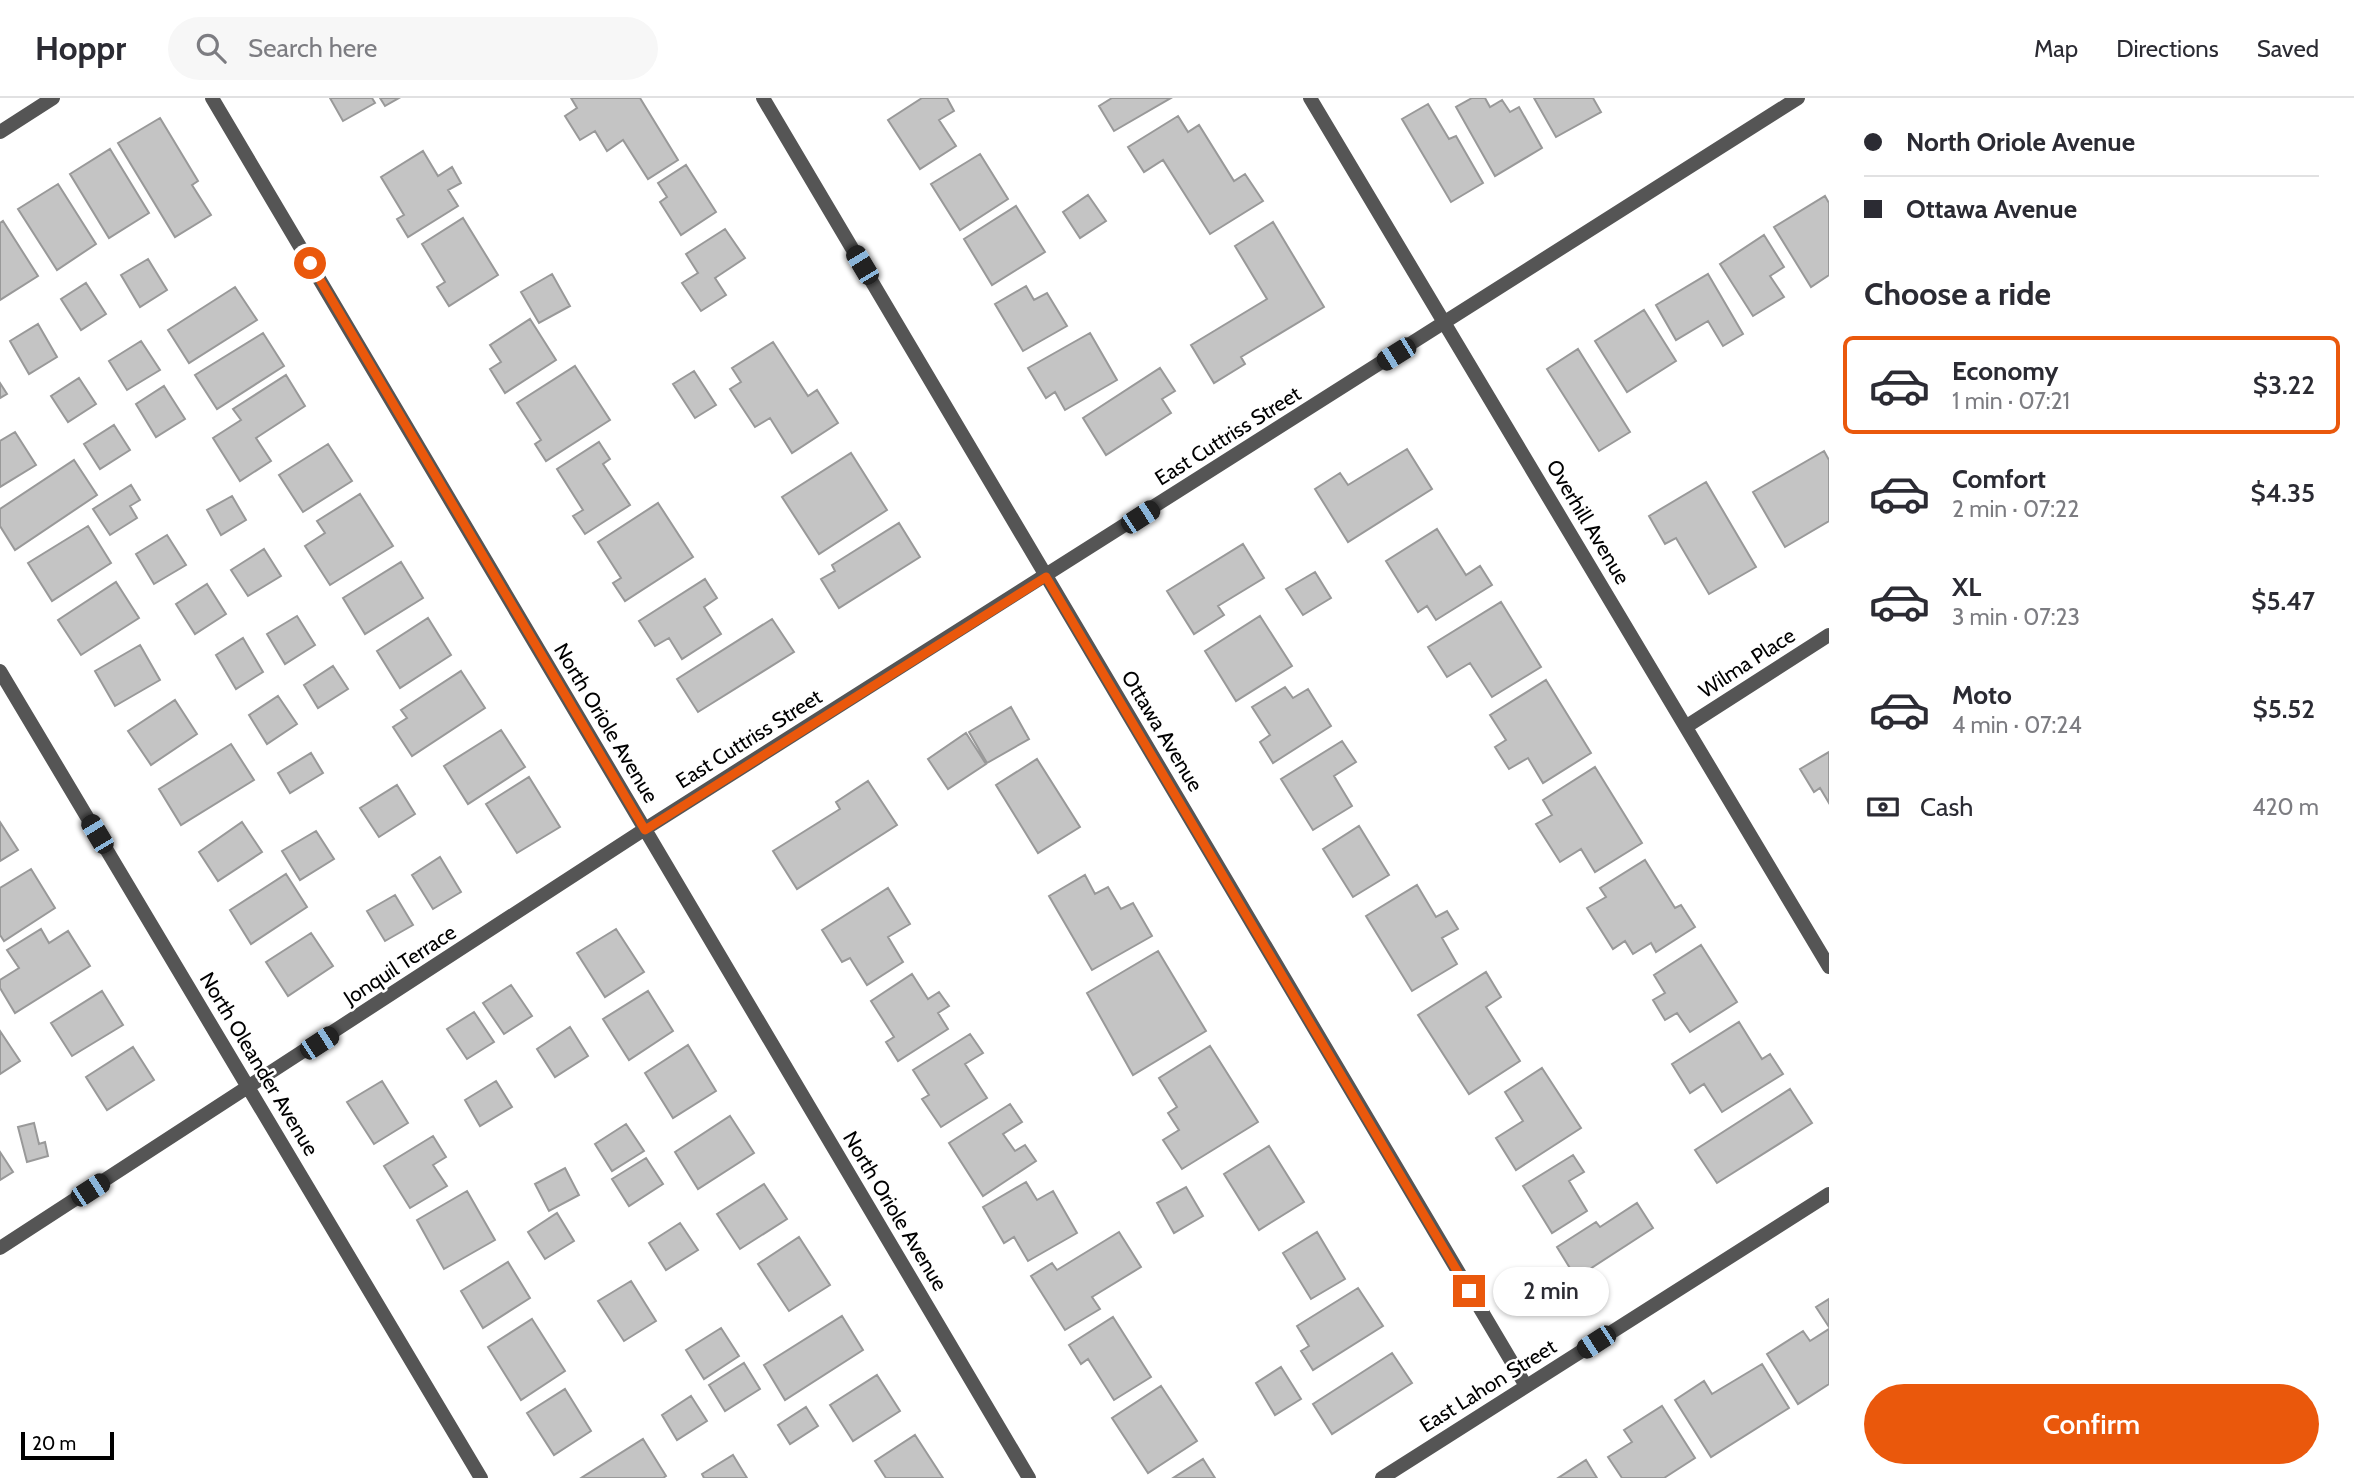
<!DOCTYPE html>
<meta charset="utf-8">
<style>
body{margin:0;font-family:Cabin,sans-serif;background:#f7f7f7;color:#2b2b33;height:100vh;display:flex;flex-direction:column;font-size:26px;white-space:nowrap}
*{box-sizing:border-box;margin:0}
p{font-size:23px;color:#7c7c81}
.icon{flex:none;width:38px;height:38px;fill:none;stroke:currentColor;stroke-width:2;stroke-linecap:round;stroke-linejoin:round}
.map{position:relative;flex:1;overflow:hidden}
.sheet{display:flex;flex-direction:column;background:#fff;width:525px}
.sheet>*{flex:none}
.guide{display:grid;align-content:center;height:154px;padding:0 35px;background:#fff}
.scale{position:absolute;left:21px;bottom:18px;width:93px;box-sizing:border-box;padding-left:7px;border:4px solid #000;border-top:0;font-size:19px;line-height:24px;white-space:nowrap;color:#000;-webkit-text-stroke:5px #fff;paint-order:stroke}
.end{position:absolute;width:32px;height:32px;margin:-16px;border:9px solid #ea580c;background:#fff;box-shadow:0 0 0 4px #fff}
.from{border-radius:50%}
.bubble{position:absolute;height:49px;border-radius:24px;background:#fff;box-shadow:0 2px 5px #0004;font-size:23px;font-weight:600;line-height:49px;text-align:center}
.car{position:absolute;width:21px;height:42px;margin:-21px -10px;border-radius:9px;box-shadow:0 0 5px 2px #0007;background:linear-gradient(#222 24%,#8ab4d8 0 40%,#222 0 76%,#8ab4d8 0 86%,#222 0)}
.guide b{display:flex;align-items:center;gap:24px;height:66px;font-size:26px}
.guide b+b{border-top:2px solid #e1e1e2}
.guide i{width:18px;height:18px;background:#2b2b33}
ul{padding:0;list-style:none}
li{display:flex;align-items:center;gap:21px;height:98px;margin:0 14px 10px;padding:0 21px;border:4px solid transparent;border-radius:10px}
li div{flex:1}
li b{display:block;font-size:26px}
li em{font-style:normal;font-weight:600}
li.on{border-color:#ea580c}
li>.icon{width:63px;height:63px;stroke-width:1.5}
h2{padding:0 35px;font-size:32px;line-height:84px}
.pay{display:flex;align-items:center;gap:18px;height:77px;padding:0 35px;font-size:26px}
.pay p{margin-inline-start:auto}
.cta{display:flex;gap:14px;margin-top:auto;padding:14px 35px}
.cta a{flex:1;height:80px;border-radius:42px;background:#ea580c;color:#fff;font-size:28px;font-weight:600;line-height:80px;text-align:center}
header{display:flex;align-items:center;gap:42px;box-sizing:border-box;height:98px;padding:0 35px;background:#fff;border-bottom:2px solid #e1e1e2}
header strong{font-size:33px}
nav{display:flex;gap:38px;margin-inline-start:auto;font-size:24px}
.search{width:490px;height:63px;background:#f7f7f7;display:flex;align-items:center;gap:18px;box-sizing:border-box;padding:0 24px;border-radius:38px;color:#7c7c81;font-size:26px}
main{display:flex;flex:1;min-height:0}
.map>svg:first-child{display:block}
</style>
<header>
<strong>Hoppr</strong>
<div class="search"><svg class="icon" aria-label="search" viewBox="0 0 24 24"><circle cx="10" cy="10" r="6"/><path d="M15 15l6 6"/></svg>Search here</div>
<nav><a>Map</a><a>Directions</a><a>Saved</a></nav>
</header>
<main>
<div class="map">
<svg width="1829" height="1380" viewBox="0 0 1829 1380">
<rect width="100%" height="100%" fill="#fff"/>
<path fill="#c4c4c4" stroke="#999" stroke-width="2" d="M 330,0 L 372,0 L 375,5 L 343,23 Z
M 380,0 L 399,0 L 385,8 Z
M 571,0 L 640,0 L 678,62 L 648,81 L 623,42 L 607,53 L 595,33 L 580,42 L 565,18 L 577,10 Z
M 922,0 L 947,0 L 954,13 L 939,22 L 956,48 L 920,71 L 888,22 Z
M 1112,0 L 1171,0 L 1114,33 L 1099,8 Z
M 1472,0 L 1485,0 L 1490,9 L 1502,2 L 1510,14 L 1519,9 L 1542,50 L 1495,78 L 1456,9 Z
M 1534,0 L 1593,0 L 1601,14 L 1556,39 Z
M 1428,6 L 1449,41 L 1456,38 L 1483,85 L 1451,104 L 1402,21 Z
M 1178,18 L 1188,34 L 1199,27 L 1234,83 L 1245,76 L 1263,103 L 1210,136 L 1163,62 L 1144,74 L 1128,49 Z
M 160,20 L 198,83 L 192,87 L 211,117 L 175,139 L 118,45 Z
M 110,51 L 149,115 L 109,140 L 70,76 Z
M 423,53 L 438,78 L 452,69 L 461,85 L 448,92 L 458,108 L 408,139 L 397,121 L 404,117 L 381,79 Z
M 980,56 L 1008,101 L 960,132 L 931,86 Z
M 686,67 L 716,114 L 681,137 L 660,104 L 667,99 L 658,85 Z
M 58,86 L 96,146 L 57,172 L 18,111 Z
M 1088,97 L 1106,123 L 1080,140 L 1063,114 Z
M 1825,98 L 1829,105 L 1829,177 L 1811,189 L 1774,129 Z
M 1016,108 L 1045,154 L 992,187 L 964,141 Z
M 463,120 L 498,177 L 449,208 L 437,189 L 445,184 L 422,146 Z
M 3,123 L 38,178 L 0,202 L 0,125 Z
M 1273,124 L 1324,209 L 1241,259 L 1245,266 L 1214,285 L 1191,247 L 1267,201 L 1235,148 Z
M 725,131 L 745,160 L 715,180 L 726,197 L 701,213 L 682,185 L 698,175 L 686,156 Z
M 1764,137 L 1784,169 L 1770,178 L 1784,199 L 1753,218 L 1720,166 Z
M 148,161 L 167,192 L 140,209 L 121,177 Z
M 552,176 L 570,208 L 539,225 L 521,194 Z
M 1708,176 L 1743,236 L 1723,248 L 1708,223 L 1676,242 L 1656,207 Z
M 86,185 L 106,216 L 81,232 L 61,201 Z
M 1026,188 L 1034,202 L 1047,195 L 1067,228 L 1023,253 L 995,206 Z
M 235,189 L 257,222 L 189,265 L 168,232 Z
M 1644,212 L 1676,263 L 1627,294 L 1595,243 Z
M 530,221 L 556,262 L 505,295 L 490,271 L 501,264 L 490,247 Z
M 38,226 L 57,259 L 29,276 L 10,243 Z
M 263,235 L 284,268 L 217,311 L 195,277 Z
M 1090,235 L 1117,282 L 1065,312 L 1055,294 L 1046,300 L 1028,270 Z
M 141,243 L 160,272 L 127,292 L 109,263 Z
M 773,244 L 808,298 L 817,292 L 838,325 L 792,355 L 770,320 L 755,329 L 730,291 L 741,284 L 732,270 Z
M 1578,251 L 1630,334 L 1599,353 L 1547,271 Z
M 575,268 L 610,322 L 546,363 L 535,346 L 541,342 L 517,305 Z
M 1160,270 L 1175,293 L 1162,301 L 1171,315 L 1106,357 L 1083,320 Z
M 694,273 L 716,307 L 695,320 L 673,286 Z
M 286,277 L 305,308 L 256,340 L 271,363 L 240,383 L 213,340 L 241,322 L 233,311 Z
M 79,280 L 96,306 L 68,324 L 51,298 Z
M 0,285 L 7,296 L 0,300 Z
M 164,288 L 185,321 L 156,339 L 136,306 Z
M 114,327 L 130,352 L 100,371 L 84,346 Z
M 15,334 L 36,367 L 0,389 L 0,343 Z
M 599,344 L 610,361 L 603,366 L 630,407 L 585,436 L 573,418 L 583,412 L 557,371 Z
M 328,346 L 352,383 L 303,414 L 279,377 Z
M 1407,351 L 1432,391 L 1348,444 L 1315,391 L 1340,375 L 1348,387 Z
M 1824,353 L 1829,362 L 1829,423 L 1785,449 L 1753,394 Z
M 851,355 L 887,412 L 819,456 L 782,399 Z
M 74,362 L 97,397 L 15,452 L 0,428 L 0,411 Z
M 1706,384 L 1756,469 L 1709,496 L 1676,440 L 1665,446 L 1649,418 Z
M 131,387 L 140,402 L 130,408 L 137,420 L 110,437 L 93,411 Z
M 360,396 L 393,448 L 330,487 L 305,448 L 325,435 L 317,423 Z
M 232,398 L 246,422 L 221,437 L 207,412 Z
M 658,405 L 693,459 L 625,503 L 613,485 L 621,480 L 598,444 Z
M 899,425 L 920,459 L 839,510 L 821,481 L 835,473 L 832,467 Z
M 88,428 L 111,465 L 52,503 L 28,465 Z
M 1437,431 L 1466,477 L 1480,468 L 1492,487 L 1436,522 L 1427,508 L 1418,514 L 1386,463 Z
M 167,437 L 186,467 L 154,486 L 136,456 Z
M 1243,446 L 1264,480 L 1218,508 L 1224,517 L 1194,536 L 1167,493 Z
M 264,451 L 281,478 L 248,498 L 231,472 Z
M 401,464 L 423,500 L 365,536 L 343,500 Z
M 1315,474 L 1331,500 L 1303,517 L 1286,491 Z
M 705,481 L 717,500 L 704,509 L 721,536 L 682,561 L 669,540 L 655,548 L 639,523 Z
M 116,484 L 139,520 L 81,557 L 58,522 Z
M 207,486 L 226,516 L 195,536 L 176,506 Z
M 1501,504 L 1541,569 L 1492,599 L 1470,565 L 1447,579 L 1428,549 Z
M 297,518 L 315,547 L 285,566 L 267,536 Z
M 1260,518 L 1292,568 L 1236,603 L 1205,553 Z
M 428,520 L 451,557 L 400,590 L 377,553 Z
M 772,521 L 794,554 L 698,614 L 677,581 Z
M 243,540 L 263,574 L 236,591 L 216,557 Z
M 140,547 L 160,582 L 115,608 L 95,573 Z
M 333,568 L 348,591 L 318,610 L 304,587 Z
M 461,573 L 485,610 L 412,658 L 393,629 L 407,620 L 401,612 Z
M 1546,582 L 1591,655 L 1543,685 L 1528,660 L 1509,671 L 1495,649 L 1506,642 L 1490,617 Z
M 1285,589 L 1293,600 L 1308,591 L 1331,628 L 1273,665 L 1260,644 L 1270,637 L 1252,609 Z
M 278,598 L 297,626 L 267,646 L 249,617 Z
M 175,602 L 197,636 L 151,667 L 128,633 Z
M 1011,609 L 1029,641 L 987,665 L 969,634 Z
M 501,632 L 525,669 L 468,706 L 444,668 Z
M 966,635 L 986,666 L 948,691 L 928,661 Z
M 1342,643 L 1356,664 L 1334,678 L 1352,708 L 1313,732 L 1281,681 Z
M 231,646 L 254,682 L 181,727 L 159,691 Z
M 1829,654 L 1829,705 L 1820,690 L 1814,694 L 1800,671 Z
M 311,655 L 323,675 L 290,695 L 278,675 Z
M 1037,661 L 1080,729 L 1038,755 L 996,687 Z
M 1595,669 L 1642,745 L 1595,774 L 1581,751 L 1560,764 L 1536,726 L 1552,717 L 1543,702 Z
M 529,679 L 560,729 L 517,755 L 486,706 Z
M 868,683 L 897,727 L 797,791 L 773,753 L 840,711 L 836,704 Z
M 397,687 L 415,716 L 379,739 L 360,710 Z
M 0,724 L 18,752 L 0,763 Z
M 242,724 L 262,754 L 218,783 L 199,754 Z
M 1359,728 L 1389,777 L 1353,799 L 1323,751 Z
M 316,733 L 334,761 L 300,782 L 282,753 Z
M 440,759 L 461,794 L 433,811 L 412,777 Z
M 1645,762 L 1675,810 L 1681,807 L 1695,829 L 1656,854 L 1651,845 L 1633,856 L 1625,843 L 1613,851 L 1587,810 L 1606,799 L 1600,790 Z
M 31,771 L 55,810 L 4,843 L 0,837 L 0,790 Z
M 286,776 L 307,809 L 251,846 L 230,812 Z
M 1085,777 L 1095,796 L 1108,789 L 1121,811 L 1133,805 L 1152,838 L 1092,872 L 1049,798 Z
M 1417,787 L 1436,819 L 1447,813 L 1458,831 L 1442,840 L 1457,866 L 1412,893 L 1366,818 Z
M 888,790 L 910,826 L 888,839 L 903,864 L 867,887 L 850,860 L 842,864 L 822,832 Z
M 395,797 L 413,827 L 385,843 L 367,813 Z
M 41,831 L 49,845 L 68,833 L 90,868 L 15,915 L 0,890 L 0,882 L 19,870 L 7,852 Z
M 616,831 L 644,874 L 605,899 L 577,855 Z
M 311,835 L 333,868 L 288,898 L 266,864 Z
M 1701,847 L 1737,904 L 1690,934 L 1677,915 L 1665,922 L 1653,902 L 1665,895 L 1654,877 Z
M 1158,853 L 1206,933 L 1133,977 L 1087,895 Z
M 1486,874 L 1501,899 L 1486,909 L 1520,963 L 1469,996 L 1418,917 Z
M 912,876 L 928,901 L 939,894 L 949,908 L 938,915 L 948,931 L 898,963 L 886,944 L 894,939 L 871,903 Z
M 511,887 L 532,918 L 504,936 L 483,905 Z
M 102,893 L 123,927 L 72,958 L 51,925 Z
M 648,893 L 673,933 L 629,962 L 603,921 Z
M 474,914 L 494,944 L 467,961 L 447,931 Z
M 1739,924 L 1762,961 L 1770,956 L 1783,976 L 1722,1014 L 1704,986 L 1690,995 L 1672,966 Z
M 570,929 L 588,958 L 555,979 L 537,951 Z
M 0,933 L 20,963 L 0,976 Z
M 970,936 L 983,955 L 965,966 L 987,1000 L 941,1029 L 922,1001 L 929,997 L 913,972 Z
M 688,947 L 716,993 L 673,1020 L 645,975 Z
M 1210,948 L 1258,1024 L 1182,1071 L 1163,1042 L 1179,1032 L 1168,1015 L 1177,1009 L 1159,980 Z
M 133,949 L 154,982 L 107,1012 L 86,979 Z
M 1542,970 L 1581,1030 L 1516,1072 L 1496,1040 L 1523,1023 L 1505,994 Z
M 382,983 L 408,1025 L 374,1046 L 347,1004 Z
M 496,983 L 512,1009 L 480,1028 L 465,1002 Z
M 1790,991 L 1812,1025 L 1717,1085 L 1695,1052 Z
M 1010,1006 L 1022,1024 L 1003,1036 L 1015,1053 L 1025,1047 L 1036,1063 L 983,1098 L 949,1045 Z
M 730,1018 L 754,1055 L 698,1091 L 675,1054 Z
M 34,1025 L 39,1046 L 45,1044 L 48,1058 L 27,1064 L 18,1029 Z
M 626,1026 L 644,1053 L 612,1073 L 595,1046 Z
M 433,1038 L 446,1059 L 433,1067 L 447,1088 L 410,1110 L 384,1068 Z
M 1269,1048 L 1304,1104 L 1259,1132 L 1224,1076 Z
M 0,1054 L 13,1074 L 0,1082 Z
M 1573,1057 L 1584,1074 L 1569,1083 L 1587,1113 L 1552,1135 L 1523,1088 Z
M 646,1060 L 663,1086 L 629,1108 L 612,1081 Z
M 565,1070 L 579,1097 L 549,1113 L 535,1086 Z
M 1026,1084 L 1037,1102 L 1053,1093 L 1077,1135 L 1028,1163 L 1014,1139 L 1004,1145 L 983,1109 Z
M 764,1086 L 787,1121 L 740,1151 L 717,1116 Z
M 1186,1089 L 1203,1118 L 1174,1135 L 1157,1105 Z
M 467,1093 L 495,1142 L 444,1171 L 417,1122 Z
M 1637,1105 L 1653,1130 L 1576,1180 L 1557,1149 L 1596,1124 L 1600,1129 Z
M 557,1115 L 574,1143 L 545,1161 L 528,1134 Z
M 680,1125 L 698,1152 L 666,1172 L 649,1145 Z
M 1119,1134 L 1141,1169 L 1092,1199 L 1100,1211 L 1065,1232 L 1031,1178 L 1052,1165 L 1057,1172 Z
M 1317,1134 L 1345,1181 L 1311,1201 L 1283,1155 Z
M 799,1139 L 830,1187 L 789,1213 L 758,1166 Z
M 508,1164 L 530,1200 L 483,1230 L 461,1193 Z
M 631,1183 L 656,1223 L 624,1243 L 598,1203 Z
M 1358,1190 L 1383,1228 L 1313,1272 L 1301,1253 L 1309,1248 L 1297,1228 Z
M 1829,1201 L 1829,1229 L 1816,1209 Z
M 842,1218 L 863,1252 L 785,1302 L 764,1267 Z
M 1113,1219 L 1151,1279 L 1114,1302 L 1088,1261 L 1081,1266 L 1069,1247 Z
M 532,1221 L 565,1273 L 521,1302 L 488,1249 Z
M 721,1230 L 739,1258 L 704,1281 L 686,1252 Z
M 1829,1231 L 1829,1286 L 1798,1306 L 1767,1256 L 1803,1233 L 1810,1243 Z
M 1392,1255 L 1412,1285 L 1332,1336 L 1313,1306 Z
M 744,1265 L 760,1291 L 725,1313 L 709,1287 Z
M 1762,1266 L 1789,1310 L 1711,1359 L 1675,1302 L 1704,1283 L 1712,1296 Z
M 1281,1269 L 1301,1301 L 1275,1317 L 1256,1285 Z
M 877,1277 L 900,1313 L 853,1343 L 830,1307 Z
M 1161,1288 L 1197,1343 L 1148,1375 L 1112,1320 Z
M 565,1291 L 591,1333 L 554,1357 L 527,1315 Z
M 691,1298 L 707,1323 L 677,1342 L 662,1317 Z
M 1662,1308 L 1695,1360 L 1664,1380 L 1622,1380 L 1608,1359 L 1632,1344 L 1624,1332 Z
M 806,1309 L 818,1328 L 790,1346 L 778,1327 Z
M 915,1337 L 943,1380 L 886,1380 L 875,1363 Z
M 643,1341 L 666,1378 L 663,1380 L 581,1380 Z
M 733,1357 L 747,1380 L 704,1380 L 702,1376 Z
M 1203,1361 L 1215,1380 L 1173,1380 Z
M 1586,1362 L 1597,1380 L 1558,1380 Z"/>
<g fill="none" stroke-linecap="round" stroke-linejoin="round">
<path stroke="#555" stroke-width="14" d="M 212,0 L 1029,1380
M 763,0 L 1526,1288
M 1310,0 C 1481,291 1658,578 1829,869
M 0,34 L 53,0
M 0,573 L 481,1380
M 1687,628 L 1829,537
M 0,1150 L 645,731 L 1798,0
M 1382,1380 L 1829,1096"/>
</g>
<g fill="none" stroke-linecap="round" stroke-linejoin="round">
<path stroke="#ea580c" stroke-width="9" d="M 310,165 L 645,732 L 1046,479 L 1469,1193"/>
</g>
<g text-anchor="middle" stroke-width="5" stroke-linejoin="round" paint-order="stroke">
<g font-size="21" fill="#000" stroke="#fff">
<text transform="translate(1228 338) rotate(-32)" y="7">East Cuttriss Street</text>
<text transform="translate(1588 424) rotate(59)" y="7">Overhill Avenue</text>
<text transform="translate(1747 565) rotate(-33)" y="7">Wilma Place</text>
<text transform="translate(606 625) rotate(59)" y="7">North Oriole Avenue</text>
<text transform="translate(1162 633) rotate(59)" y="7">Ottawa Avenue</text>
<text transform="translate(749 641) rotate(-32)" y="7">East Cuttriss Street</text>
<text transform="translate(400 867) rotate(-33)" y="7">Jonquil Terrace</text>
<text transform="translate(259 966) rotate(59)" y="7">North Oleander Avenue</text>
<text transform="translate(895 1113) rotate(59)" y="7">North Oriole Avenue</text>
<text transform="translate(1488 1288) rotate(-32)" y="7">East Lahon Street</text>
</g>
</g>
</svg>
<div class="scale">20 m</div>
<i class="end from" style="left:310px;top:165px"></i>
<i class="end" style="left:1469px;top:1193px"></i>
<div class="bubble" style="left:1493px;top:1169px;width:116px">2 min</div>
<i class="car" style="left:862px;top:167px;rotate:329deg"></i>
<i class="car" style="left:1396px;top:256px;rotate:238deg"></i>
<i class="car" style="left:1140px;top:419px;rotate:57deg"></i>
<i class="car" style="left:97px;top:736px;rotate:329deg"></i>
<i class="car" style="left:319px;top:945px;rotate:57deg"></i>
<i class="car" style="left:90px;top:1092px;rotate:57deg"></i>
<i class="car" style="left:1596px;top:1244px;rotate:237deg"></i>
</div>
<section class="sheet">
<div class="guide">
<b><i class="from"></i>North Oriole Avenue</b>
<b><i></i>Ottawa Avenue</b>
</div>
<h2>Choose a ride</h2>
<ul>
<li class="on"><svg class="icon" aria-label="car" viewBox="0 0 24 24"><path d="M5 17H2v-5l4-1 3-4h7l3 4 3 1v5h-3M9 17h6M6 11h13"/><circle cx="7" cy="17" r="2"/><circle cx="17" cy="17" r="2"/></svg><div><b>Economy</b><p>1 min · 07:21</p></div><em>$3.22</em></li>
<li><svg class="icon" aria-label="car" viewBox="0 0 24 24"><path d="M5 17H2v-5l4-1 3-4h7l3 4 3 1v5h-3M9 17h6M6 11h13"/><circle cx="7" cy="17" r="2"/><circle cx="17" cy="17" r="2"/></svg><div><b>Comfort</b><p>2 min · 07:22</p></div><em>$4.35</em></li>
<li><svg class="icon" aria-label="car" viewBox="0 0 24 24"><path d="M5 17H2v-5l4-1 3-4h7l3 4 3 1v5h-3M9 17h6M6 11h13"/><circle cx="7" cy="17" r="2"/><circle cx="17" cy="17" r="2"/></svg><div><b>XL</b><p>3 min · 07:23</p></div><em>$5.47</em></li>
<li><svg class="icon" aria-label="car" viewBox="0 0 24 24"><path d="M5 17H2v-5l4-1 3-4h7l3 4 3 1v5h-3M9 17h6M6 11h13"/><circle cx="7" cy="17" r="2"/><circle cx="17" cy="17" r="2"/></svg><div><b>Moto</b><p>4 min · 07:24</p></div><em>$5.52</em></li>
</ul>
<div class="pay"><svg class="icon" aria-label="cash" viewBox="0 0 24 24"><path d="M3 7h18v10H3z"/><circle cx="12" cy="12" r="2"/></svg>Cash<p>420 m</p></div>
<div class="cta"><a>Confirm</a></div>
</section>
</main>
